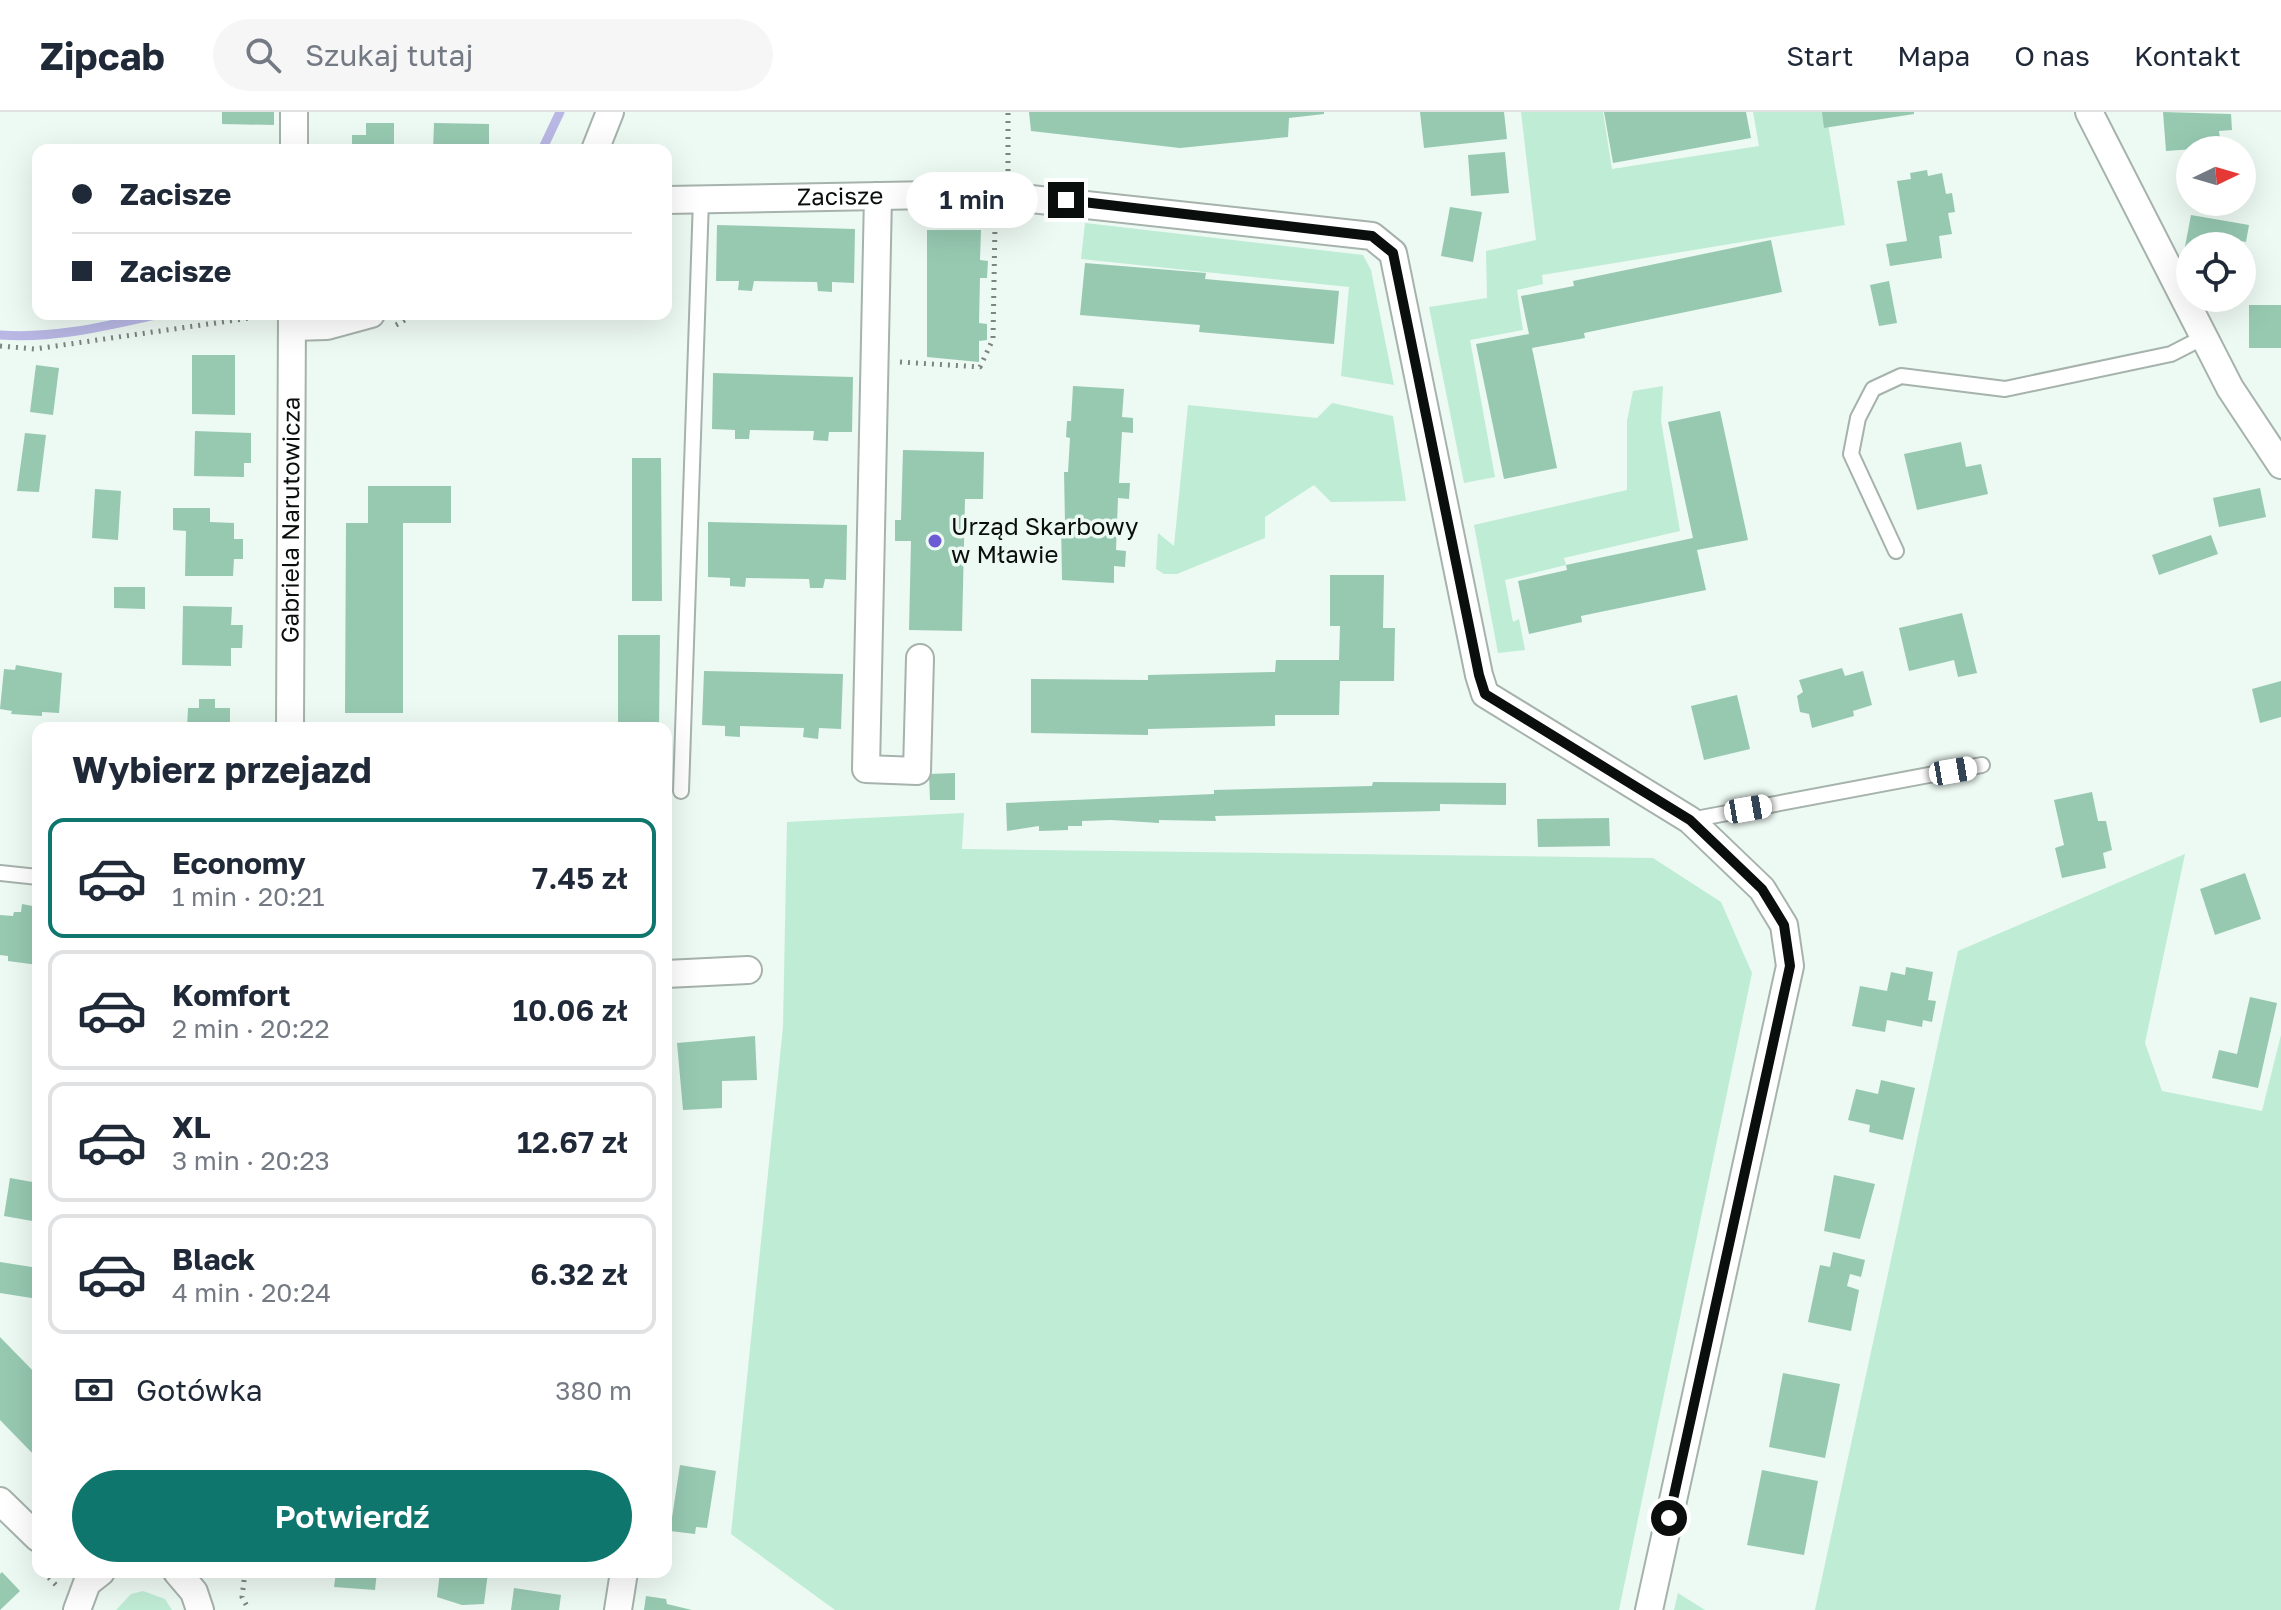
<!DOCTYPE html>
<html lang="pl">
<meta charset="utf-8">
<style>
body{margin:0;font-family:"Golos Text",sans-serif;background:#f6f6f7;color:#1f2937;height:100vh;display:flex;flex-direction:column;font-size:30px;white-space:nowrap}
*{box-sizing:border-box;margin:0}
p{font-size:26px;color:#747a83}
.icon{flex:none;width:44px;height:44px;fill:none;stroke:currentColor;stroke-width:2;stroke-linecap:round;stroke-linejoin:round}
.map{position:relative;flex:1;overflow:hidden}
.drawer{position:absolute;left:32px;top:610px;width:640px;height:856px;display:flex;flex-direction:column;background:#fff;border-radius:16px;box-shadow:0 8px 32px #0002}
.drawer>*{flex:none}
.guide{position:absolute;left:32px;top:32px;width:640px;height:176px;border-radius:16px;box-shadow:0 8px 32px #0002;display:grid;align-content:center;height:176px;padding:0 40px;background:#fff}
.needle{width:52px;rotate:85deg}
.controls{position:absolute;left:2176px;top:24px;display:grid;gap:16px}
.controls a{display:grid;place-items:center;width:80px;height:80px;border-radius:50%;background:#fff;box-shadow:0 8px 32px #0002;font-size:40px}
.end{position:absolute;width:36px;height:36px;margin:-18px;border:10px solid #0a0e0c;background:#fff;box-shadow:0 0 0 4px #fff}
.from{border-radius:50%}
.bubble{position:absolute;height:56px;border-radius:28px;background:#fff;box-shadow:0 8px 32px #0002;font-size:26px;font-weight:600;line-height:56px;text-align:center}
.car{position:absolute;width:24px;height:48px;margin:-24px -12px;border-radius:10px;box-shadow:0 0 6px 2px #0007;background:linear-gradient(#fff 24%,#345 0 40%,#fff 0 76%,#345 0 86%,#fff 0)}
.guide b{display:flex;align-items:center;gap:28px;height:76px;font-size:30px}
.guide b+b{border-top:2px solid #e0e1e3}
.guide i{width:20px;height:20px;background:#1f2937}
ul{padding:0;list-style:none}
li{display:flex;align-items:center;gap:24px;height:120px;margin:0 16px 12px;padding:0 24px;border:4px solid #e0e1e3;border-radius:16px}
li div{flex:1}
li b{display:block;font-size:30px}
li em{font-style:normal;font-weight:600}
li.current{border-color:#0f766e}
li>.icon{width:72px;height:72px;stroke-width:1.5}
h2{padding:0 40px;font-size:36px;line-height:96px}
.pay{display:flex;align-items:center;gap:20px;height:88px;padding:0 40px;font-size:30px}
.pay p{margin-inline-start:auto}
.button{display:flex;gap:16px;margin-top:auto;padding:16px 40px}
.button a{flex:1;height:92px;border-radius:48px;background:#0f766e;color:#fff;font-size:32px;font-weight:600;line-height:92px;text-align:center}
header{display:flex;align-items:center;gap:48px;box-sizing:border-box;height:112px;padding:0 40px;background:#fff;border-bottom:2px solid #e0e1e3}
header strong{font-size:38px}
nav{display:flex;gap:44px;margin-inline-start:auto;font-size:28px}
.search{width:560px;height:72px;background:#f6f6f7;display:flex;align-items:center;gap:20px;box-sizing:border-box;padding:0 28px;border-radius:44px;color:#747a83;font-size:30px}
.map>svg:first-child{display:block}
</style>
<header>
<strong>Zipcab</strong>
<div class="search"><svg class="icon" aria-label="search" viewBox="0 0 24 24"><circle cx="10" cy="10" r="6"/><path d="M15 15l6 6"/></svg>Szukaj tutaj</div>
<nav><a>Start</a><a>Mapa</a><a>O nas</a><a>Kontakt</a></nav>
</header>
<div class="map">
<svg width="2281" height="1498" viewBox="0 0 2281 1498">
<rect width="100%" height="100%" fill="#edf9f3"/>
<path fill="#bfecd5" d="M 1521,0 L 1603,0 L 1612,57 L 1759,34 L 1753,0 L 1826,0 L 1845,113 L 1542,163 L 1543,172 L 1517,178 L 1523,218 L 1470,228 L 1495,365 L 1464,371 L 1429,195 L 1487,186 L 1486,139 L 1536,128 Z
M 1085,111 L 1363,143 L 1371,158 L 1394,273 L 1341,264 L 1349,175 L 1081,147 Z
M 1663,274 L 1661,309 L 1680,419 L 1564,446 L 1566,453 L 1505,468 L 1513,510 L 1519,507 L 1525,538 L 1498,541 L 1474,413 L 1627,378 L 1627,309 L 1633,279 Z
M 1332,291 L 1393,304 L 1406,389 L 1331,390 L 1314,373 L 1265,405 L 1265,426 L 1177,462 L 1164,462 L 1156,457 L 1158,421 L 1174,434 L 1188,293 L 1317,306 Z
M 964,701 L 962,737 L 1653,746 L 1721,790 L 1752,861 L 1619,1498 L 835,1498 L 731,1422 L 783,915 L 787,710 Z
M 2185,742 L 2145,931 L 2162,979 L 2262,999 L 2281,923 L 2281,1498 L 1815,1498 L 1958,839 Z
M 143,1479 L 165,1487 L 172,1498 L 116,1498 L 131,1482 Z
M 1678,1481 L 1705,1498 L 1674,1498 Z"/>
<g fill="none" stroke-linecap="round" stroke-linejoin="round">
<path stroke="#b9b8e5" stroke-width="9" d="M 542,38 L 560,0
M 0,223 C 55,227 106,214 160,202"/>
</g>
<path fill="#97c9b1" d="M 222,0 L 274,0 L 274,13 L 222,12 Z
M 1029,0 L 1324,0 L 1324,2 L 1289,6 L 1288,25 L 1180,36 L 1031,19 Z
M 1420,0 L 1504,0 L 1507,27 L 1424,36 Z
M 1604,0 L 1746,0 L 1751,26 L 1613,51 Z
M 1822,0 L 1914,0 L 1914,2 L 1824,16 Z
M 2163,0 L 2231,2 L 2232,18 L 2219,19 L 2221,35 L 2166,39 Z
M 366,11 L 394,11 L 394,38 L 352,38 L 352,23 L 366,23 Z
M 434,11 L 489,12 L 489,38 L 433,38 Z
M 1505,40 L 1509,81 L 1471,84 L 1468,43 Z
M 1927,58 L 1928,64 L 1942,61 L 1946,82 L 1952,81 L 1955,100 L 1948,101 L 1952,122 L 1939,124 L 1942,146 L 1890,154 L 1886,132 L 1907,129 L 1897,69 L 1911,67 L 1910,61 Z
M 1450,95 L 1482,100 L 1473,150 L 1441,144 Z
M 2191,103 L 2249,113 L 2246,130 L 2236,128 L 2235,134 L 2190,134 L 2190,146 L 2183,145 Z
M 717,113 L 855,117 L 854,171 L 832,170 L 832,180 L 818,179 L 817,170 L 754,169 L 752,179 L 738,178 L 739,169 L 716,169 Z
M 927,118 L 981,118 L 980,148 L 988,149 L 987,166 L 980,166 L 979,211 L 987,212 L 987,228 L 979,229 L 979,250 L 927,245 Z
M 1771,128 L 1782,180 L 1584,221 L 1585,226 L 1532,236 L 1557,356 L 1504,367 L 1476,232 L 1529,222 L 1521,184 L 1574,174 L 1573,169 Z
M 1085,151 L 1206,161 L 1205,167 L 1339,179 L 1334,232 L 1199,220 L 1200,213 L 1080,203 Z
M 1889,169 L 1897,211 L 1879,214 L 1870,173 Z
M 2249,193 L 2281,193 L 2281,236 L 2249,236 Z
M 192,243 L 235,243 L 235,303 L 192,302 Z
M 36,253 L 59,256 L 53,303 L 30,300 Z
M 713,261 L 853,265 L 852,320 L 829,320 L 828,329 L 813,328 L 814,319 L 750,318 L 749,327 L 735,327 L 735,318 L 712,317 Z
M 1073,274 L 1124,277 L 1122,305 L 1133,306 L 1133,321 L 1122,320 L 1119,371 L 1130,371 L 1129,387 L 1118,386 L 1116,438 L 1126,439 L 1125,455 L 1114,454 L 1114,471 L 1062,468 L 1061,410 L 1065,411 L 1064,360 L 1068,360 L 1070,326 L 1066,325 L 1067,309 L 1071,309 Z
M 1720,299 L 1748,428 L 1697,438 L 1706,478 L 1581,504 L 1582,510 L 1529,522 L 1518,469 L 1567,458 L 1566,453 L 1693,426 L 1668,310 Z
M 195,319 L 251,321 L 251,351 L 244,351 L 244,365 L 194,364 Z
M 25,321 L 46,323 L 39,380 L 17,379 Z
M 1961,330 L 1966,355 L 1981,352 L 1988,382 L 1917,398 L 1904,342 Z
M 903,338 L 984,340 L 983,387 L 965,387 L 962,519 L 909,518 L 911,429 L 895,429 L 895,408 L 901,408 Z
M 632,346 L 661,346 L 662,489 L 632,489 Z
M 368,374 L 451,374 L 451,411 L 403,411 L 403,601 L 345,601 L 346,411 L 368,411 Z
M 2260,376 L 2266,405 L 2219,415 L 2213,386 Z
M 95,377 L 121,379 L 118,428 L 92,426 Z
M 173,396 L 210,396 L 210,410 L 234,411 L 234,427 L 243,427 L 243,447 L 234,447 L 233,464 L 185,464 L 186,419 L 173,418 Z
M 708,410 L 847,413 L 846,468 L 825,467 L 823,476 L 810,476 L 809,467 L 746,466 L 745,475 L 730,474 L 730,466 L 708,465 Z
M 2211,423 L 2218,442 L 2159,463 L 2152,443 Z
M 1330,463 L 1384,463 L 1383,516 L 1395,516 L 1394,569 L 1340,569 L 1339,603 L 1275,603 L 1275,614 L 1148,617 L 1148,623 L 1031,621 L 1031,567 L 1148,568 L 1148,563 L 1275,560 L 1276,548 L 1339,548 L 1340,514 L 1330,514 Z
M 114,475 L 145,475 L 145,497 L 114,496 Z
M 183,494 L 232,495 L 231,513 L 243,513 L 242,536 L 231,536 L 231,554 L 182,553 Z
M 1962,501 L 1977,561 L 1958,565 L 1954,548 L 1909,559 L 1899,516 Z
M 618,523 L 660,523 L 659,616 L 618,616 Z
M 16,553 L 62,561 L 59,601 L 42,600 L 42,604 L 11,602 L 12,599 L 0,597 L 4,557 L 15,558 Z
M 1842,556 L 1845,564 L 1863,559 L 1872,593 L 1853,599 L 1854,604 L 1812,616 L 1809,602 L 1800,600 L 1797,584 L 1803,580 L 1799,568 Z
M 704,559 L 843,562 L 841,617 L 819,616 L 818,627 L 803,625 L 804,616 L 740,614 L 740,625 L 725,624 L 725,614 L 702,613 Z
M 2281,569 L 2281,605 L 2260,611 L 2252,577 Z
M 1737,583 L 1750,637 L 1704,648 L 1691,594 Z
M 199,587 L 215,587 L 215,596 L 230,596 L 230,616 L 187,616 L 188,596 L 199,596 Z
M 955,661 L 955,688 L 930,688 L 929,662 Z
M 1373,670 L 1506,671 L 1506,693 L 1440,692 L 1440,699 L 1215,704 L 1216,709 L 1159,708 L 1159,711 L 1111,708 L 1082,709 L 1082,714 L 1068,714 L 1068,718 L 1039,719 L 1039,714 L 1007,719 L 1006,691 L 1214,682 L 1214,678 L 1372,674 Z
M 2092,680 L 2098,709 L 2106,709 L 2112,738 L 2103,741 L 2106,756 L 2062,766 L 2055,736 L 2064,733 L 2054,688 Z
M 1609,706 L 1610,734 L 1538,735 L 1537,707 Z
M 2245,761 L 2261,807 L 2215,823 L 2200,777 Z
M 22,792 L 38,795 L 38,853 L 8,849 L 8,844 L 0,843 L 0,803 L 13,804 L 14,800 L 21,800 Z
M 1906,855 L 1933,860 L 1928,888 L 1936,889 L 1932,910 L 1923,908 L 1922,915 L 1887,908 L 1885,920 L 1852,914 L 1860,874 L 1887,879 L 1891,860 L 1905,863 Z
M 2250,885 L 2277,891 L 2258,976 L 2212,966 L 2219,938 L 2237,942 Z
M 755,924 L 757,968 L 722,969 L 722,996 L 683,998 L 677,931 Z
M 1881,968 L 1915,976 L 1903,1028 L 1869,1020 L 1870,1013 L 1848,1008 L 1856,977 L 1878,982 Z
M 1834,1063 L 1875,1072 L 1860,1127 L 1824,1119 Z
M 10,1066 L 38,1071 L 38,1110 L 4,1104 Z
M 1833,1140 L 1865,1148 L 1861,1165 L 1850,1162 L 1847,1174 L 1859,1178 L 1851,1219 L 1808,1210 L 1820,1153 L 1830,1155 Z
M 0,1150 L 38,1156 L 38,1187 L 0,1181 Z
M 0,1225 L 38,1264 L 38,1347 L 0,1308 Z
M 1783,1261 L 1840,1272 L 1825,1346 L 1769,1335 Z
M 680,1353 L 716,1359 L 707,1416 L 696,1415 L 695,1422 L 670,1419 Z
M 1762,1358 L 1818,1369 L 1804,1443 L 1747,1433 Z
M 2,1460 L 20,1479 L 0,1498 L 0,1462 Z
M 336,1460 L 377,1460 L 375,1478 L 334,1475 Z
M 440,1460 L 488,1460 L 484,1492 L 462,1493 L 437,1485 Z
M 514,1476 L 561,1483 L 559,1498 L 511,1498 Z
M 646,1484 L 666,1487 L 667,1492 L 692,1498 L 644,1498 Z"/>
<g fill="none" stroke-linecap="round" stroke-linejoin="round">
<g stroke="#a6b2ac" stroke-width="18">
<path id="service" d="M 1896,439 L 1851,342 L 1858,306 L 1873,277 L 1901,264 L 2005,277 L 2171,242 L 2204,225
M 681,679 L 701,87
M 1690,708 L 1982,653
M 0,761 L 38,765"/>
</g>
<g stroke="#a6b2ac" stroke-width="30">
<g id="minor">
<path d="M 2089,0 L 2230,276 L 2281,353"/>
<path d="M 294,38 L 294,0"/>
<path d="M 595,38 L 610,0"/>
<path d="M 878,84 L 866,657 L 917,659 L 920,546"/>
<path id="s1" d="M 666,88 L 985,82 L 1372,124 L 1393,141 L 1479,563 L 1485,582 L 1690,708 L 1762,777 L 1784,813 L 1790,854 L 1649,1498"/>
<path d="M 292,215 L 327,214 L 371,202"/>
<path id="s2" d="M 290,616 L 292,202"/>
<path d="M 666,862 L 748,858"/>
<path d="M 0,1389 L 38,1426"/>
<path d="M 177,1460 L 194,1480 L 200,1498"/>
<path d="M 77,1498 L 87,1471 L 101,1460"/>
<path d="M 618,1498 L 624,1460"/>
</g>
</g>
<path stroke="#7d8581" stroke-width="5" stroke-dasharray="2 6" stroke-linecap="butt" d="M 1008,59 L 1008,0
M 396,213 L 416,202
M 0,234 L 35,237 L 264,204
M 900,250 L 980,255 L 993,227 L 995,112
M 43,1460 L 58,1475
M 245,1460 L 242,1485 L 249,1498"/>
<use href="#service" stroke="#fff" stroke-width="14"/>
<use href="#minor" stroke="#fff" stroke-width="26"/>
</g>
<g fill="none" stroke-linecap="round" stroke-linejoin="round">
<path stroke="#0a0e0c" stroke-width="10" d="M 1066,88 L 1372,124 L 1393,141 L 1479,563 L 1485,582 L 1690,708 L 1762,777 L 1784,813 L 1790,854 L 1669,1406"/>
</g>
<circle fill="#6d5bd5" stroke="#edf9f3" stroke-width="3" cx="935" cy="429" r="8"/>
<g text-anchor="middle" stroke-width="7" stroke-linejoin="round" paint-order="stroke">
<g font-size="24" fill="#0a0e0c" stroke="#edf9f3">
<text dy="8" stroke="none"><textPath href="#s1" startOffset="174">Zacisze</textPath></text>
<text dy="8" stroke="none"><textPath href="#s2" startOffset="208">Gabriela Narutowicza</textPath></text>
</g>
<g font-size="24" fill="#0a0e0c" stroke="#edf9f3" text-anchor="start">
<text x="951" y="423">Urząd Skarbowy<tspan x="951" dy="28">w Mławie</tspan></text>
</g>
</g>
</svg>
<div class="controls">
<a><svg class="needle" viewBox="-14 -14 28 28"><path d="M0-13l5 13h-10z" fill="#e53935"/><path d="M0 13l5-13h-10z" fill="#747a83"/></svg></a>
<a><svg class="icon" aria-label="locate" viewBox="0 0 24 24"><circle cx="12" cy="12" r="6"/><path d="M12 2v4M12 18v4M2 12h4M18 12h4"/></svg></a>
</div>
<i class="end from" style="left:1669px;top:1406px"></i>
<i class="end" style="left:1066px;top:88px"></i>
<div class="bubble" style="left:906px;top:60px;width:132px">1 min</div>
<i class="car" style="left:1953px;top:659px;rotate:80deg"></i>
<i class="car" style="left:1748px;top:697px;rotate:80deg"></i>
<div class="guide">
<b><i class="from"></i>Zacisze</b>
<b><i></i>Zacisze</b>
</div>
<section class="drawer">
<h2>Wybierz przejazd</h2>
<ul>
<li class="current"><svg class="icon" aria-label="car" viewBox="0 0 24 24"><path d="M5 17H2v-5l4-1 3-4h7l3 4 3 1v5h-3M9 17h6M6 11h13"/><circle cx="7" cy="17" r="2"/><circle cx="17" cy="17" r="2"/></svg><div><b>Economy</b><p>1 min · 20:21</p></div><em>7.45 zł</em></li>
<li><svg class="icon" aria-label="car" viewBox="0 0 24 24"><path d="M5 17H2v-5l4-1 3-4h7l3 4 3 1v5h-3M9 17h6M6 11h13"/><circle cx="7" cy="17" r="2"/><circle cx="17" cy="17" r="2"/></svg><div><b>Komfort</b><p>2 min · 20:22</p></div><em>10.06 zł</em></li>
<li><svg class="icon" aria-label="car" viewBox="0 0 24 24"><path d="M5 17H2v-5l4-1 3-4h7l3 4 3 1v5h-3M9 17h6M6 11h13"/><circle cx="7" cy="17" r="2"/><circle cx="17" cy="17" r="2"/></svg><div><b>XL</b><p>3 min · 20:23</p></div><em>12.67 zł</em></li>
<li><svg class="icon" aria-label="car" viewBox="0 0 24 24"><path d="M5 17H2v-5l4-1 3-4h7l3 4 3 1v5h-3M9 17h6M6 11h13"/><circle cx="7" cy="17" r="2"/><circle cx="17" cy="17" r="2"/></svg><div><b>Black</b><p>4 min · 20:24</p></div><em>6.32 zł</em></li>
</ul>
<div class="pay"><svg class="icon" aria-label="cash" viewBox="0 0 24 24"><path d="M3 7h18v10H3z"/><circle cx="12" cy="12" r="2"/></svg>Gotówka<p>380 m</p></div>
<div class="button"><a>Potwierdź</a></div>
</section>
</div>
